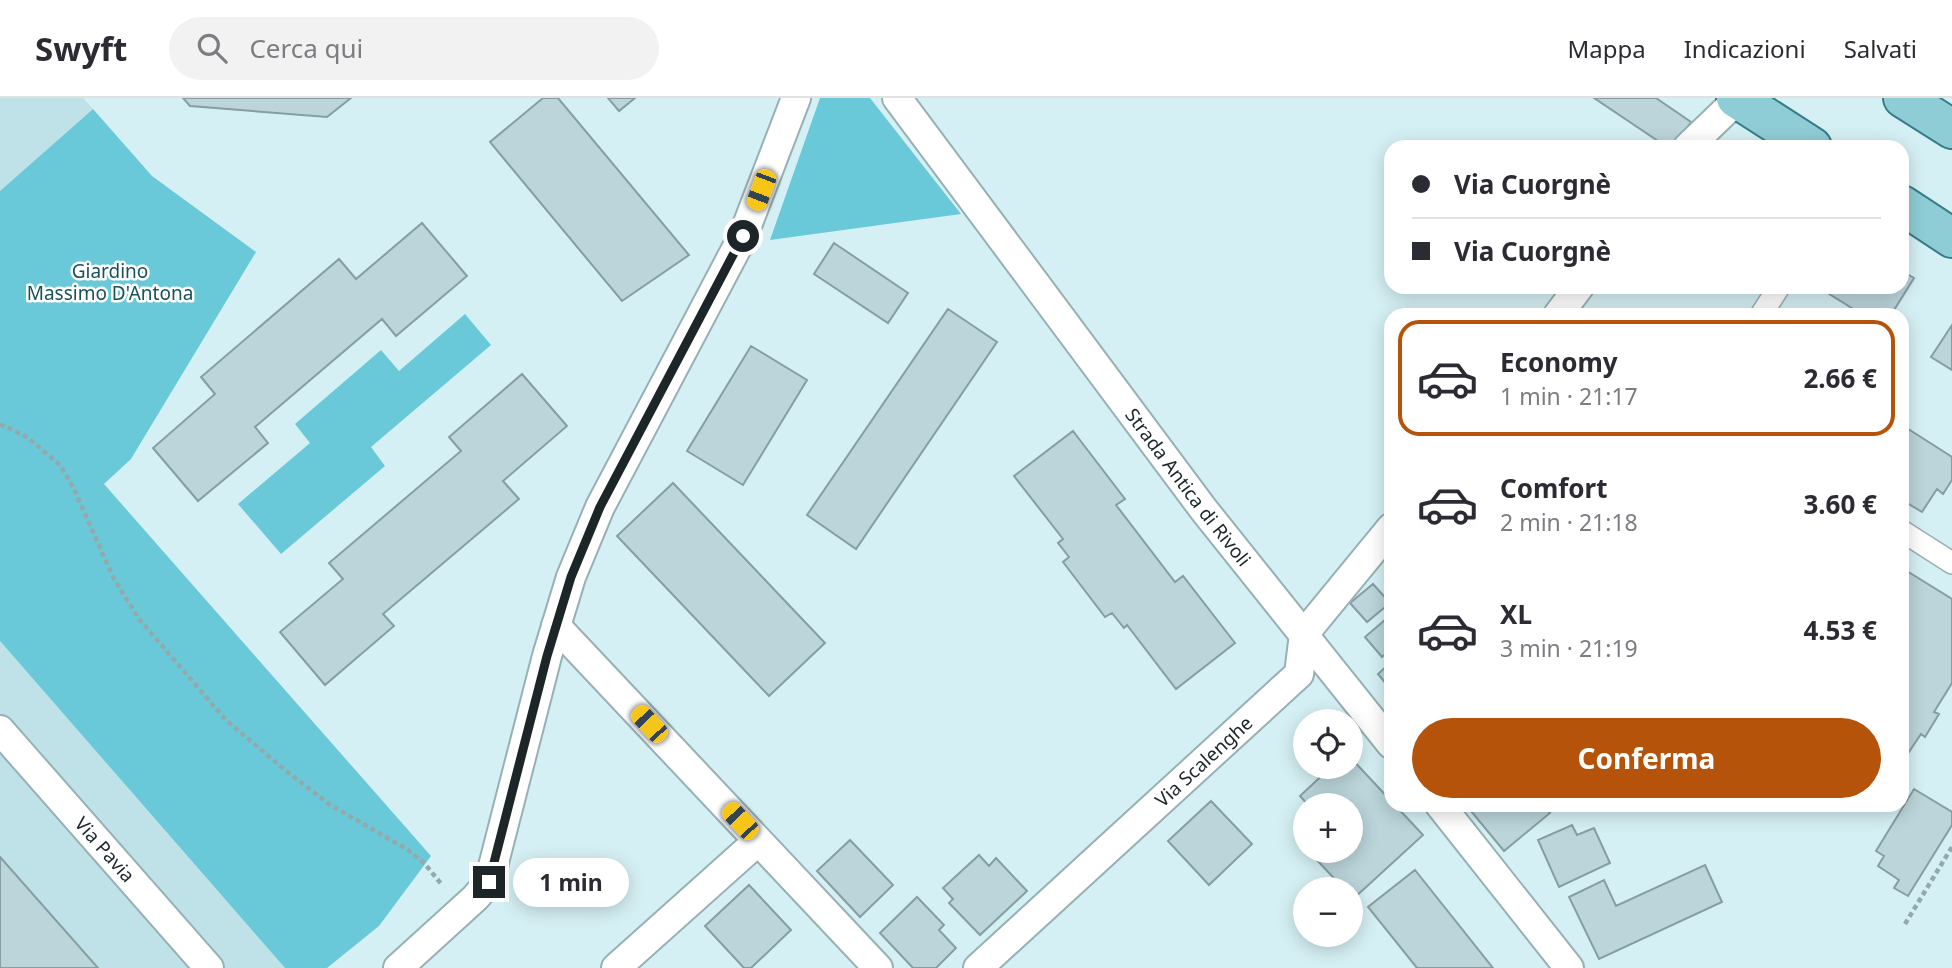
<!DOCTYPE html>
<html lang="it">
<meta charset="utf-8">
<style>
body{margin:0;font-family:"Noto Sans",sans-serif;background:#f2f2f3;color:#2b2b33;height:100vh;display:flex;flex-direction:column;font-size:26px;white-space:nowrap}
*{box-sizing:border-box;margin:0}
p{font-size:23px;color:#7c7c81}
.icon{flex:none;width:38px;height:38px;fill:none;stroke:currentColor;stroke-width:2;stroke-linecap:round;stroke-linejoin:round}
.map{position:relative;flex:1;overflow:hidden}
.sheet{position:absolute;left:1384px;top:210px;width:525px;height:504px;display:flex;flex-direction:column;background:#fff;border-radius:21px;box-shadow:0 4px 18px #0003}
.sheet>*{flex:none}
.guide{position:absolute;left:1384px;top:42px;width:525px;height:154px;border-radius:21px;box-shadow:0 4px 18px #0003;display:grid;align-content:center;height:154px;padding:0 28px;background:#fff}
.buttons{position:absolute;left:1293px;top:611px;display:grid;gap:14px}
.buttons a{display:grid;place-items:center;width:70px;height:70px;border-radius:50%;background:#fff;box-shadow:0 4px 18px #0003;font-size:35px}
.end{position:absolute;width:32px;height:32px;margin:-16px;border:9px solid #1c2628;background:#fff;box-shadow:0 0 0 4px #fff}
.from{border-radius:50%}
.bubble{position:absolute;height:49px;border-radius:24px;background:#fff;box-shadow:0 4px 18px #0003;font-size:23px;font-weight:700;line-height:49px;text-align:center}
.car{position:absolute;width:21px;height:42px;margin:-21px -10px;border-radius:9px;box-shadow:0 0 5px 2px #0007;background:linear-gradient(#f5c518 24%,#345 0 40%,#f5c518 0 76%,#345 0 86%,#f5c518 0)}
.guide b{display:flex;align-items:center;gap:24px;height:66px;font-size:26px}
.guide b+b{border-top:2px solid #e1e1e2}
.guide i{width:18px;height:18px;background:#2b2b33}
ul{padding:12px 0 0;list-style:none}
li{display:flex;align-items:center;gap:21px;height:116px;margin:0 14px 10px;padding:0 14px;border:4px solid transparent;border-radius:21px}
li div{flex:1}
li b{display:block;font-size:26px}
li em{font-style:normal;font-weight:700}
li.active{border-color:#b45309}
li>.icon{width:63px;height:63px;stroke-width:1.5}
.primary-button{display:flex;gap:14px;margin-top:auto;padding:14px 28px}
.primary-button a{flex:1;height:80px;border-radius:42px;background:#b45309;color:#fff;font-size:28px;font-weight:700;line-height:80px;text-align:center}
header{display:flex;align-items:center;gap:42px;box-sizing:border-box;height:98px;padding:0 35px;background:#fff;border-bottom:2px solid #e1e1e2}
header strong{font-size:33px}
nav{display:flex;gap:38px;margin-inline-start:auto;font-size:24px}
.search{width:490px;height:63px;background:#f2f2f3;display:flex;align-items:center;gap:18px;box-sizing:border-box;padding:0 24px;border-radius:38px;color:#7c7c81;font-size:26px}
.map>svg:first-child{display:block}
</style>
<header>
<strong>Swyft</strong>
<div class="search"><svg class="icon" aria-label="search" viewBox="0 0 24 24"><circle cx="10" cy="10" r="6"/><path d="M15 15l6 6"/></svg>Cerca qui</div>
<nav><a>Mappa</a><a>Indicazioni</a><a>Salvati</a></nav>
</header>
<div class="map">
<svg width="1952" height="870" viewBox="0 0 1952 870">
<rect width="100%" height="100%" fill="#d5f0f4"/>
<path fill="#bfe2e8" d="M 0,0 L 83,0 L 93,11 L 0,93 Z
M 0,543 L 285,870 L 0,870 Z"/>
<path fill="#6ac9d8" d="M 820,0 L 870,0 L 961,116 L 770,142 Z
M 93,11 L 152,78 L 256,154 L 131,361 L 104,386 L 431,758 L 379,828 L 327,870 L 285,870 L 0,543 L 0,93 Z
M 465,216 L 491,247 L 371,349 L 385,368 L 281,456 L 238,406 L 310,345 L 295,326 L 381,252 L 399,273 Z"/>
<path fill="#bbd5da" stroke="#869ea2" stroke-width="2" d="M 183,0 L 351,0 L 327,19 L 190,8 Z
M 543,0 L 558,0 L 689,157 L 622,203 L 490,44 Z
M 608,0 L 635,0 L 619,13 Z
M 1594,0 L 1656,0 L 1691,24 L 1673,49 L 1667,49 Z
M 422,125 L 467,178 L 396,238 L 382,221 L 255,329 L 268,345 L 198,403 L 153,350 L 215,296 L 201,279 L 339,161 L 356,181 Z
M 834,145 L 908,195 L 888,225 L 814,176 Z
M 1902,173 L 1914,180 L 1891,217 L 1863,217 L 1826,194 L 1829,189 L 1902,189 Z
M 948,211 L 997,244 L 856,451 L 807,417 Z
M 1952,227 L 1952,272 L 1931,259 Z
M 751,248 L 807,282 L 743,387 L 687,353 Z
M 522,276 L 567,328 L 503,383 L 519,401 L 383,516 L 394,528 L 325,587 L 280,534 L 343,481 L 329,465 L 461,353 L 449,339 Z
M 1902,327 L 1952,359 L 1952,382 L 1943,396 L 1937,391 L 1922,414 L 1902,402 Z
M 1073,333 L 1125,401 L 1116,407 L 1175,484 L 1183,478 L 1235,545 L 1176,591 L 1127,527 L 1124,530 L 1112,515 L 1105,519 L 1063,464 L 1069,459 L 1058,445 L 1063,441 L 1014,378 Z
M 673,385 L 825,545 L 769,598 L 617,438 Z
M 1902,470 L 1952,501 L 1952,585 L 1934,614 L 1939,616 L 1925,639 L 1921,636 L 1909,654 L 1902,650 L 1902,540 L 1908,531 L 1904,529 L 1907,524 L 1902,521 Z
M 1373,486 L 1390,505 L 1367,524 L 1350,505 Z
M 1386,521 L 1391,528 L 1391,551 L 1382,559 L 1365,539 Z
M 1391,564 L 1391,592 L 1378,576 Z
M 1351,660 L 1391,703 L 1391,707 L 1395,707 L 1423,737 L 1353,801 L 1351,791 L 1344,791 L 1315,760 L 1323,752 L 1351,752 L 1351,707 L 1308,707 L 1300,698 L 1332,668 L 1351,668 Z
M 1914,691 L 1952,714 L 1952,727 L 1908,798 L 1894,790 L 1899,782 L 1878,768 L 1884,758 L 1876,753 Z
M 1211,703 L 1252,746 L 1209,787 L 1168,743 Z
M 1466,707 L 1543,707 L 1550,715 L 1504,753 Z
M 1572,727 L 1577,737 L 1594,730 L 1610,765 L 1559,789 L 1538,742 Z
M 850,742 L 893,787 L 860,819 L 817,773 Z
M 979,757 L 989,768 L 996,760 L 1027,793 L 980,837 L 949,805 L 953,801 L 943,790 Z
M 0,759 L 98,870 L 0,870 Z
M 1705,767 L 1722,804 L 1599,861 L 1569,799 L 1604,782 L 1616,808 Z
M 1415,772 L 1493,870 L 1417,870 L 1368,809 Z
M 749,787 L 791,832 L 751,870 L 744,870 L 705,828 Z
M 917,799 L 944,827 L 939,832 L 956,850 L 936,870 L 913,870 L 880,835 Z"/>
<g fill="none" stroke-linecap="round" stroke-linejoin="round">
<g stroke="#97b0b4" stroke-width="24">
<path id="pedestrian" d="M 1761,217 L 1779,189
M 1902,433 L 1952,465"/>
</g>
<g stroke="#97b0b4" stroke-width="32">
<g id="minor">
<path id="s1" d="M 897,0 L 1204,412 L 1391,646"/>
<path d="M 1688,49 L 1739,0"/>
<path d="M 1558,217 L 1579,189"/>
<path d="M 556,528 L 878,870"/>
<path id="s2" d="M 0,632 L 209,870"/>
<path d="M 1440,707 L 1569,870"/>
<path d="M 398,870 L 475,800 L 489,784 L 547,558 L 571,479 L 600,409 L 743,138 L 796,0"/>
<path d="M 616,870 L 758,743"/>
<path id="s3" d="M 978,870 L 1299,576 L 1304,536 L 1391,430"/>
</g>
</g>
<g stroke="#377c87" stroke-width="42">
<path id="primary" d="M 1736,0 L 1812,49
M 1903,0 L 1952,31
M 1902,107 L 1952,140"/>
</g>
<path stroke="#94a9ac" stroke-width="4.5" stroke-dasharray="5 3.5" stroke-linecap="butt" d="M 0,326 L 27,339 L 60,367 L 74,391 L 113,479 L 139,521 L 225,621 L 286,673 L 329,706 L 408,752 L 425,766 L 442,787
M 1905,826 L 1952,749"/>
<use href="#pedestrian" stroke="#fff" stroke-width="21"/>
<use href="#minor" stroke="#fff" stroke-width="28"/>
<use href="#primary" stroke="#8fcdd6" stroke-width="38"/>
</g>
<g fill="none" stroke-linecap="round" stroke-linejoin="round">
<path stroke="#1c2628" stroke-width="9" d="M 489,784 L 547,558 L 571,479 L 600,409 L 743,138"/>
</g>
<g text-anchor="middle" stroke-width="5" stroke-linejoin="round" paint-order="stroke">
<g font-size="19" fill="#195159" stroke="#fff">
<text x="110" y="180">Giardino<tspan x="110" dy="22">Massimo D'Antona</tspan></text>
</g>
<g font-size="19" fill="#1c2628" stroke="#fff">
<text dy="7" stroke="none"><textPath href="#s1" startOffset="486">Strada Antica di Rivoli</textPath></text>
<text dy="7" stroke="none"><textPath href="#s3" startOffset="306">Via Scalenghe</textPath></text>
<text dy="7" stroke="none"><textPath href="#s2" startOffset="159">Via Pavia</textPath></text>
</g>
</g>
</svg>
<div class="buttons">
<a><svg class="icon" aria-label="locate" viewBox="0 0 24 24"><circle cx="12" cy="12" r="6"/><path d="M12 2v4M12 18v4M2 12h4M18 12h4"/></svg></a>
<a>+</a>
<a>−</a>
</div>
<i class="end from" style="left:743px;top:138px"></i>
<i class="end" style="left:489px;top:784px"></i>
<div class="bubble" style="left:513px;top:760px;width:116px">1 min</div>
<i class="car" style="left:761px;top:92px;rotate:201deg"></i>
<i class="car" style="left:649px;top:626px;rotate:317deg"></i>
<i class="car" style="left:740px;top:723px;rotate:317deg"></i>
<div class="guide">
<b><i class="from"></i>Via Cuorgnè</b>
<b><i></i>Via Cuorgnè</b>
</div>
<section class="sheet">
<ul>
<li class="active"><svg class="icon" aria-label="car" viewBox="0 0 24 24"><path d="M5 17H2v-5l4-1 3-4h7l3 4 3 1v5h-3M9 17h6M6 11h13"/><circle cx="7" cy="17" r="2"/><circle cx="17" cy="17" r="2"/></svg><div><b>Economy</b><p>1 min · 21:17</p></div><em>2.66 €</em></li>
<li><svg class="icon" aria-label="car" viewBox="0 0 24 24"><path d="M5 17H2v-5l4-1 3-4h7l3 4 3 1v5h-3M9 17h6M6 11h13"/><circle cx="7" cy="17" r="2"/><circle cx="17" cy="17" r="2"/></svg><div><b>Comfort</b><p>2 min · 21:18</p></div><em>3.60 €</em></li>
<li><svg class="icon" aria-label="car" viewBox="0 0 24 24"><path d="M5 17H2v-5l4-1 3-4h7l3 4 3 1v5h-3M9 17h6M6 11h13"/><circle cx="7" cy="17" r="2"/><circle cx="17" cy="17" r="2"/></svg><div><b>XL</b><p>3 min · 21:19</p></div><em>4.53 €</em></li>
</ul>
<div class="primary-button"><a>Conferma</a></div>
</section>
</div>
